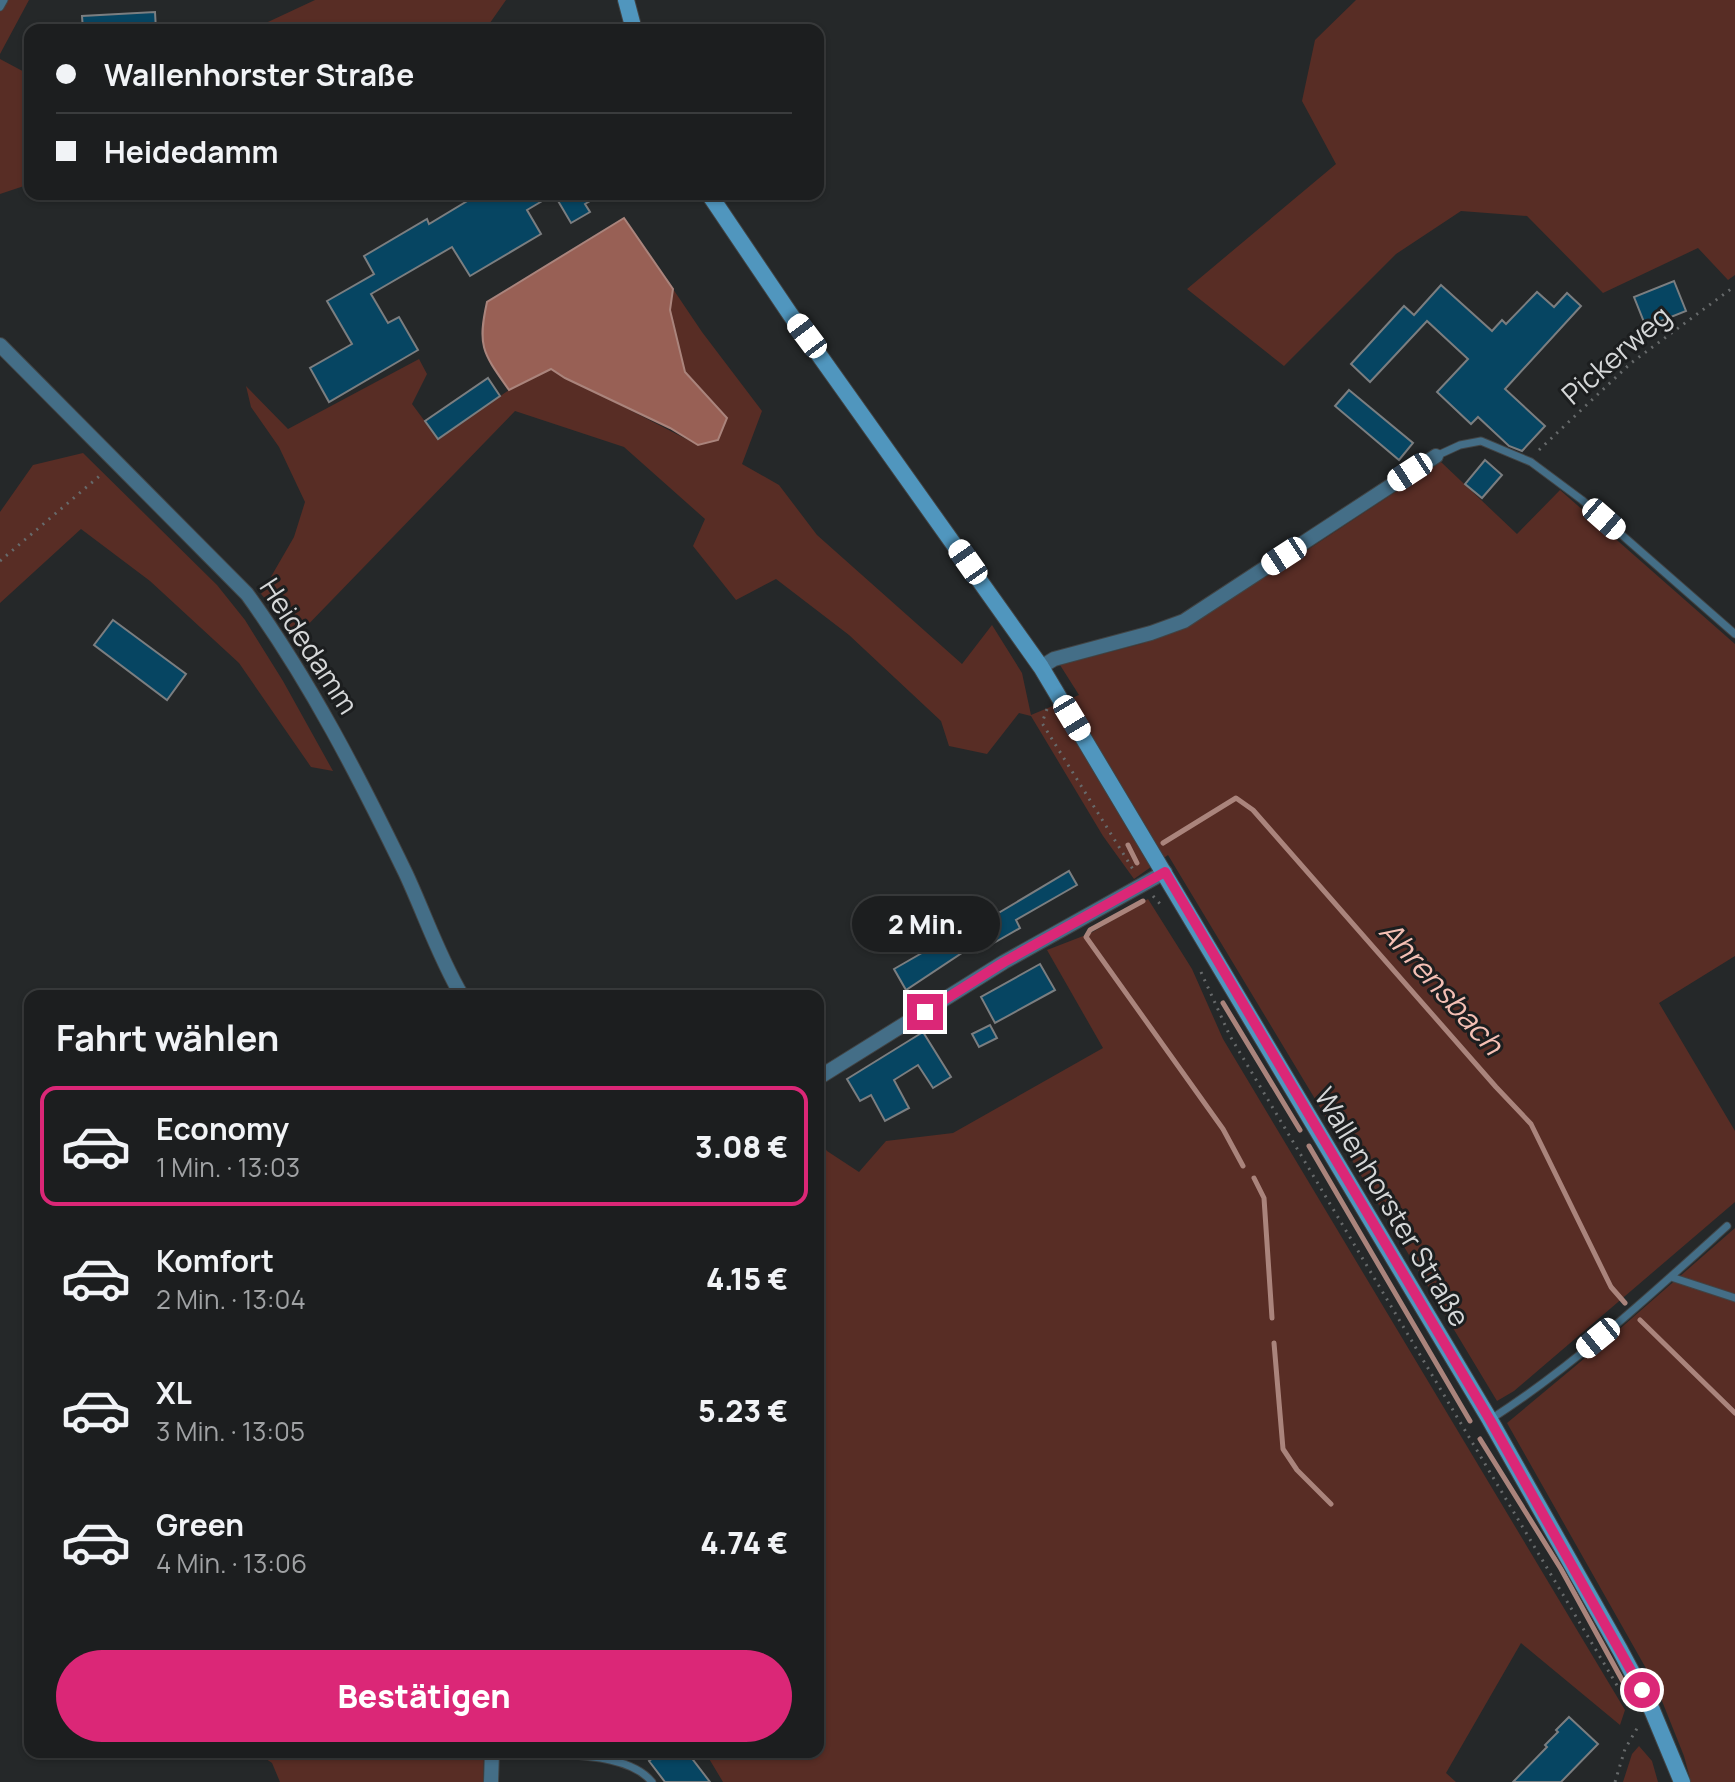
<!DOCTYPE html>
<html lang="de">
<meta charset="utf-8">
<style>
body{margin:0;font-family:Manrope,sans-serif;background:#292b2c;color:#f1f3f6;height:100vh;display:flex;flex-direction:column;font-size:30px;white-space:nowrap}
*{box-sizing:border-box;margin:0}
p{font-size:26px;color:#a0a2a4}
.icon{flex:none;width:44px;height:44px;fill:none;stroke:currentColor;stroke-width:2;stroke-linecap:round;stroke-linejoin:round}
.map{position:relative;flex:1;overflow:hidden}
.side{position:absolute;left:24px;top:990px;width:800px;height:768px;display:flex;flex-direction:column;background:#1c1e1f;border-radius:16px;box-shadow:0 2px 6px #0004,0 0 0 2px #3a3c3d}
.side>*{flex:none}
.top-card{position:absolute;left:24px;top:24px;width:800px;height:176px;border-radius:16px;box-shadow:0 2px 6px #0004,0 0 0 2px #3a3c3d;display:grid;align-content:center;height:176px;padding:0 32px;background:#1c1e1f}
.end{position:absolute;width:36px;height:36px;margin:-18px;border:10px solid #db2777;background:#fff;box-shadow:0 0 0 4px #fff}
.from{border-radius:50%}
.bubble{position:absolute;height:56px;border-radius:28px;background:#1c1e1f;box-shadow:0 2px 6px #0004,0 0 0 2px #3a3c3d;font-size:26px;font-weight:800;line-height:56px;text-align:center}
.car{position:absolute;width:24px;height:48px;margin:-24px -12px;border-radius:10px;box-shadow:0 0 6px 2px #0007;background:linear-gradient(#fff 24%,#345 0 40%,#fff 0 76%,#345 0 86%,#fff 0)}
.top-card b{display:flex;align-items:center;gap:28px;height:76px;font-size:30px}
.top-card b+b{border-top:2px solid #3a3c3d}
.top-card i{width:20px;height:20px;background:#f1f3f6}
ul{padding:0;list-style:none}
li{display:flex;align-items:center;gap:24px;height:120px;margin:0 16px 12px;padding:0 16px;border:4px solid transparent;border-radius:16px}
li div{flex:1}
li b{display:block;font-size:30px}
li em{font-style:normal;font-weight:800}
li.on{border-color:#db2777}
li>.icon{width:72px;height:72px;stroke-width:1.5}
h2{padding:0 32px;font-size:36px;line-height:96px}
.action{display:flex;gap:16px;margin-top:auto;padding:16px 32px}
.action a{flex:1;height:92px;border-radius:48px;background:#db2777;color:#fff;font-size:32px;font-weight:800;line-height:92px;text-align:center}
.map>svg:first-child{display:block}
</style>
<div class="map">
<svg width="1735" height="1782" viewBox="0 0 1735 1782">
<rect width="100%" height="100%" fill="#252829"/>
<path fill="#582d25" d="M 0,0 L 29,0 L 0,54 Z
M 315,0 L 506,0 L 485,30 L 251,30 Z
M 1356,0 L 1735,0 L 1735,275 L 1728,280 L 1698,248 L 1603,293 L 1527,216 L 1461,211 L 1396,254 L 1284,366 L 1187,289 L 1336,164 L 1302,101 L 1315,40 Z
M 0,59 L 30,75 L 30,184 L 0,194 Z
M 673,289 L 702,332 L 762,411 L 742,464 L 779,485 L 817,535 L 962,664 L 992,625 L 1022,673 L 1031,715 L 1079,695 L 1060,665 L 1141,644 L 1176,630 L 1277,570 L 1441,462 L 1517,534 L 1560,490 L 1735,644 L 1735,956 L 1659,1003 L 1735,1131 L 1735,1202 L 1514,1391 L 1497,1401 L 1168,855 L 1134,879 L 1103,836 L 1031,716 L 1019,713 L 987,754 L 949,746 L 941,721 L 849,635 L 776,579 L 736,600 L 693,546 L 705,519 L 624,447 L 515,411 L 298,635 L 261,594 L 294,537 L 305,502 L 279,447 L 251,407 L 246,386 L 288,429 L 419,359 L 427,374 L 412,404 L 438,439 L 509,390 L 550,369 L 698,445 L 727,418 L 685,372 L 670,310 Z
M 83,453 L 217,585 L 245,620 L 283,681 L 333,771 L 311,767 L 239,663 L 150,581 L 81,529 L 0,603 L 0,512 L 33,465 Z
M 1148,899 L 1192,969 L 1223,1039 L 1625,1710 L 1620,1725 L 1521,1643 L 1446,1773 L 1456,1782 L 723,1782 L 705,1752 L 818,1752 L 818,1137 L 827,1151 L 859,1172 L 886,1141 L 953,1133 L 1103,1048 L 1047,950 L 1091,933 Z
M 1735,1228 L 1735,1782 L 1691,1782 L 1684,1756 L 1656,1686 L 1507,1423 L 1615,1333 Z
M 1639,1746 L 1652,1761 L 1658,1782 L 1623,1782 L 1632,1754 Z
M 256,1752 L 484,1752 L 483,1782 L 280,1782 L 272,1763 Z"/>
<path fill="#986055" stroke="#aa847c" stroke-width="2" d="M 624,218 L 673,289 L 670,310 L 685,372 L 727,418 L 718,440 L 698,445 L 670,428 L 565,378 L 551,369 L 509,390 C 483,353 477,347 487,302 Z"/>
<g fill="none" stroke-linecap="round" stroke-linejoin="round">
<path stroke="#aa847c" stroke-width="5" d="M 1163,843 L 1236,798 L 1253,810 L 1496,1087 L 1531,1124 L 1611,1287 L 1625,1303
M 1128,845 L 1137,863
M 1143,901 L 1090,930 L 1086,937 L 1223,1129 L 1243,1166
M 1223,1003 L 1300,1130
M 1309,1146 L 1470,1421
M 1254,1178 L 1264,1198 L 1272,1318
M 1640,1320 L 1735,1413
M 1274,1343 L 1283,1449 L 1297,1470 L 1331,1504
M 1480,1439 L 1561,1569 L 1632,1698"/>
</g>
<path fill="#064562" stroke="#7b7e80" stroke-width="2" d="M 155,12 L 156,30 L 83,30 L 82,16 Z
M 479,194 L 554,194 L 527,210 L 541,234 L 470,276 L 452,247 L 371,294 L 388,323 L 399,317 L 418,350 L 329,402 L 310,368 L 352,344 L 327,301 L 374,274 L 364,256 L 427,219 L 429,224 Z
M 554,194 L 602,194 L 585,204 L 590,212 L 571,223 Z
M 1674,281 L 1686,311 L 1646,327 L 1634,297 Z
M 1441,285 L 1492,331 L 1502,320 L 1506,324 L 1537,292 L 1554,307 L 1567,293 L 1581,306 L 1505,389 L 1545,426 L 1522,451 L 1509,446 L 1478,417 L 1471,424 L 1437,392 L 1468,359 L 1427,321 L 1370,382 L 1351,364 L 1404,306 L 1414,315 Z
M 488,378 L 500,396 L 438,439 L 425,421 Z
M 1349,390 L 1413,443 L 1399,460 L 1335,406 Z
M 1485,460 L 1502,475 L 1482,498 L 1465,484 Z
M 113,620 L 186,674 L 167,700 L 94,645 Z
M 1069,871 L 1077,885 L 1016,920 L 1020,928 L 978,952 L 974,945 L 906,990 L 894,969 L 934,946 L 931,942 L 948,932 L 953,940 Z
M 1040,964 L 1055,990 L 995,1023 L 981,997 Z
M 990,1025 L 997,1038 L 979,1047 L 972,1034 Z
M 923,1032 L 951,1077 L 933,1088 L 918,1065 L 894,1080 L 909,1108 L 885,1121 L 871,1095 L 860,1101 L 847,1079 Z
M 1569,1717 L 1598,1744 L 1561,1782 L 1513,1782 L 1547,1747 L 1545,1745 L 1558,1732 L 1556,1730 Z
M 661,1752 L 687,1752 L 710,1782 L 665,1782 L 649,1761 Z"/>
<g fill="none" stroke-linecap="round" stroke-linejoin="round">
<g stroke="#414445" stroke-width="9">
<path id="service" d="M 0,7 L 4,0
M 1436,456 L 1460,445 L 1481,441 L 1531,462 L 1582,500 L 1735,634
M 1671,1277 L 1735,1298
M 1491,1419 C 1574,1366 1654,1292 1727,1226
M 533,1752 C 568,1756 629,1753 652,1782"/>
</g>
<g stroke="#414445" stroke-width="16">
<path id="minor" d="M 0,345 L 247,594 C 310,681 359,777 406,874 C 425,915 439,957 462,996
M 1041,667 L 1054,659 L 1151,633 L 1184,621 L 1436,456
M 818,1078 L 1004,962 L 1165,872
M 491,1782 L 492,1752"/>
</g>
<g stroke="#414445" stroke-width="18">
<path id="secondary" d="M 626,0 L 634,30
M 709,194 L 790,314 L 1041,667 L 1490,1420 L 1620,1650 L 1652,1710 L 1682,1782"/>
</g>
<path stroke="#676a6b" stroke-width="3" stroke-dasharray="2 6" stroke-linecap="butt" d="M 1539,450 L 1631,363 L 1735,286
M 0,561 L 103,473
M 1047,709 L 1042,723 L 1134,871
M 1153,896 L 1163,907
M 1201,972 L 1230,1036 L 1618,1687
M 1615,1782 L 1625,1749 L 1639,1725"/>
<use href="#service" stroke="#446e87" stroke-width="7"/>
<use href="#minor" stroke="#446e87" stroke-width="14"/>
<use href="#secondary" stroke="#5096be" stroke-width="16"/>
</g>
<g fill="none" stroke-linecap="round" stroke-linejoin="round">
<path stroke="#db2777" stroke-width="10" d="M 925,1012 L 1004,962 L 1165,872 L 1490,1420 L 1642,1690"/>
</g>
<g text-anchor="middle" stroke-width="6" stroke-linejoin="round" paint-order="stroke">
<g font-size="28" fill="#d5d7d8" stroke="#1c1e1f">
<text transform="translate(1616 355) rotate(-41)" y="10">Pickerweg</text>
<text transform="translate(309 646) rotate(57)" y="10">Heidedamm</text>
<text transform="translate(1392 1207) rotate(59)" y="10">Wallenhorster Straße</text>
</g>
<g font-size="30" font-style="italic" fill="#f4bfb4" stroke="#1c1e1f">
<text transform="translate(1441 988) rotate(48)" y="10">Ahrensbach</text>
</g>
</g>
</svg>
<i class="end from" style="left:1642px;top:1690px"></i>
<i class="end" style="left:925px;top:1012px"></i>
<div class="bubble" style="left:852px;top:896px;width:148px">2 Min.</div>
<i class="car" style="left:807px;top:336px;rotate:323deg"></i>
<i class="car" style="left:1410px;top:472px;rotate:237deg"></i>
<i class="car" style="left:1604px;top:519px;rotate:131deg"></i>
<i class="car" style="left:1284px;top:556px;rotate:237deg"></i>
<i class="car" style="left:968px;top:562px;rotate:325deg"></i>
<i class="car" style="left:1072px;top:718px;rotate:149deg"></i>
<i class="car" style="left:1598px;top:1338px;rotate:231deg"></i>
<div class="top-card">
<b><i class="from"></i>Wallenhorster Straße</b>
<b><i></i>Heidedamm</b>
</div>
<section class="side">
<h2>Fahrt wählen</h2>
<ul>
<li class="on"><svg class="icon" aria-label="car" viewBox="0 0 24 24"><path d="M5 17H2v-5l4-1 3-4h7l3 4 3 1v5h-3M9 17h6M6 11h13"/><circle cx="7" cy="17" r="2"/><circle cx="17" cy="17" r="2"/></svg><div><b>Economy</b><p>1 Min. · 13:03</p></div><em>3.08 €</em></li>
<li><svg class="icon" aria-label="car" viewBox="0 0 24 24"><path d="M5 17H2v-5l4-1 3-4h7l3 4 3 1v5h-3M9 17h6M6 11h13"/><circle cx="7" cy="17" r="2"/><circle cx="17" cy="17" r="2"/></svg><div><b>Komfort</b><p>2 Min. · 13:04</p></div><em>4.15 €</em></li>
<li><svg class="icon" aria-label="car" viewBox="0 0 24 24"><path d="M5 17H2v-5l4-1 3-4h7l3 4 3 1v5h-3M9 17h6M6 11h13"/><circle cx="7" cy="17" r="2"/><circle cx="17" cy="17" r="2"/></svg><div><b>XL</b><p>3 Min. · 13:05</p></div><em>5.23 €</em></li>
<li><svg class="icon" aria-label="car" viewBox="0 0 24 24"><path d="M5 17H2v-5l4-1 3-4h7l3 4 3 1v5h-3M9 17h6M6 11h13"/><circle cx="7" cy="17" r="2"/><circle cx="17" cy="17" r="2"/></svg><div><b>Green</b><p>4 Min. · 13:06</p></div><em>4.74 €</em></li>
</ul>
<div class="action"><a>Bestätigen</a></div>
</section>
</div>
